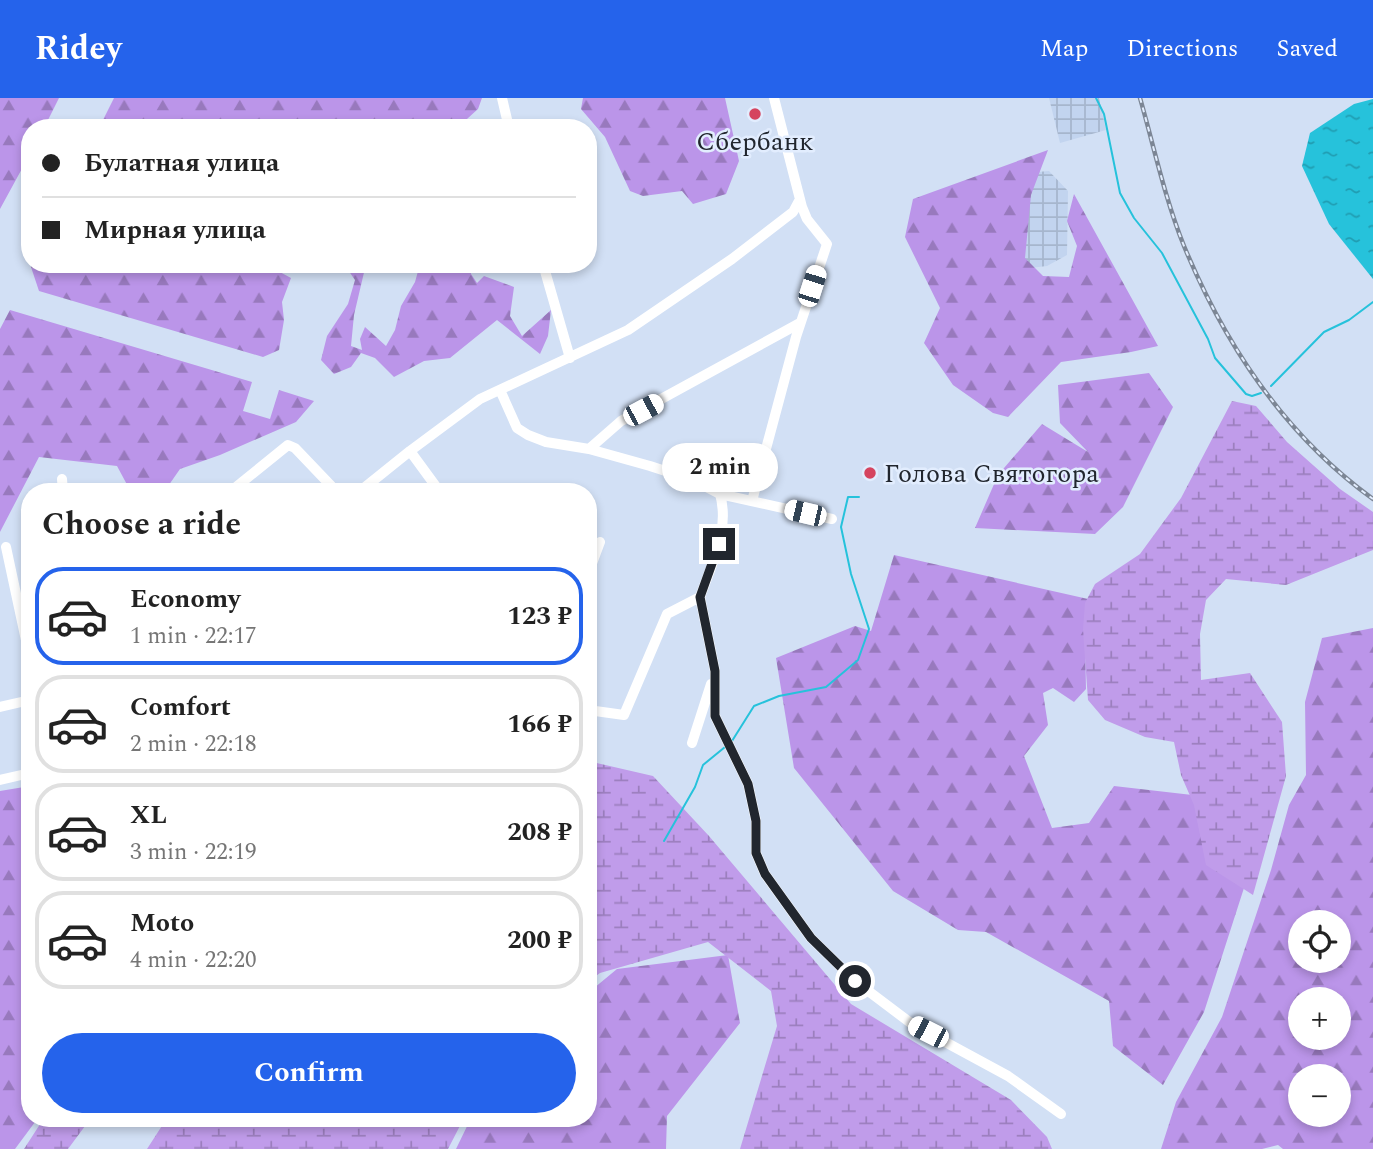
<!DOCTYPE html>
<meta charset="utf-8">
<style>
body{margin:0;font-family:Spectral,serif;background:#f6f6f6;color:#222;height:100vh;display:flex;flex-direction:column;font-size:26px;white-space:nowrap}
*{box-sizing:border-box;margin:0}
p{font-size:23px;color:#767676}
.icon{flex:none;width:38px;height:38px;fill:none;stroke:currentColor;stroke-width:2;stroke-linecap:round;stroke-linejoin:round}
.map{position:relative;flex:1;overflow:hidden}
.drawer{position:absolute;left:21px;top:385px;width:576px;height:644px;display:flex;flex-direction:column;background:#fff;border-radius:28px;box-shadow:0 4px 10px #0003}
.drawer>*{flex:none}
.guide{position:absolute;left:21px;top:21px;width:576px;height:154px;border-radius:28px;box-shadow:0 4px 10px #0003;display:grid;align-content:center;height:154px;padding:0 21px;background:#fff}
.fabs{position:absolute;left:1288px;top:812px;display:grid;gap:14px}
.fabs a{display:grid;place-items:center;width:63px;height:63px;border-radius:50%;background:#fff;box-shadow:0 4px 10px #0003;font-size:35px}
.end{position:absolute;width:32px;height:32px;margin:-16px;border:9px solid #21262e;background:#fff;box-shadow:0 0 0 4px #fff}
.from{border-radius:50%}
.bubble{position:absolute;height:49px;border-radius:24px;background:#fff;box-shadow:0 4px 10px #0003;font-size:23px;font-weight:700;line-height:49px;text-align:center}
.car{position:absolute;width:21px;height:42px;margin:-21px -10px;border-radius:9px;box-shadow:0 0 5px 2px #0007;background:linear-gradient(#fff 24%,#345 0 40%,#fff 0 76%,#345 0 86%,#fff 0)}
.guide b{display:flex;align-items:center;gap:24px;height:66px;font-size:26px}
.guide b+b{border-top:2px solid #e0e0e0}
.guide i{width:18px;height:18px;background:#222}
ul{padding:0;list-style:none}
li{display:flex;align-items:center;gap:21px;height:98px;margin:0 14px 10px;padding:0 7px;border:4px solid #e0e0e0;border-radius:28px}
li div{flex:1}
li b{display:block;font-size:26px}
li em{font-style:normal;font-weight:700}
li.on{border-color:#2563eb}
li>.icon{width:63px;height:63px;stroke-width:1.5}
h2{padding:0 21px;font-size:32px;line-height:84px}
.action{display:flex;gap:14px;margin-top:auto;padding:14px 21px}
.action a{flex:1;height:80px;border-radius:42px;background:#2563eb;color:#fff;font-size:28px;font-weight:700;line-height:80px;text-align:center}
header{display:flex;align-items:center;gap:42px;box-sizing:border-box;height:98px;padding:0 35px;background:#2563eb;color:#fff}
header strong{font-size:33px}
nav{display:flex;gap:38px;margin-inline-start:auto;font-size:24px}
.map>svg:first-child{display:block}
</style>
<header>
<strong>Ridey</strong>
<nav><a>Map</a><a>Directions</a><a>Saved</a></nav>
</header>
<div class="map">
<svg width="1373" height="1051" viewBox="0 0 1373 1051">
<defs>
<pattern id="industrial-grid" width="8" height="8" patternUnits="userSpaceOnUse" patternTransform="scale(1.75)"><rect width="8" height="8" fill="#c2d4ef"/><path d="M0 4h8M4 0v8" fill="none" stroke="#a6b6cd"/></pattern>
<pattern id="forest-firs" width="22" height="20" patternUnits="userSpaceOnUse" patternTransform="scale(1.75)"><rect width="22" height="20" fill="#bb95e9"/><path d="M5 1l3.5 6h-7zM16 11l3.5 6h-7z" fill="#9879bd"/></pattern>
<pattern id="wetland-marsh" width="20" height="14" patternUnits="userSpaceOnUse" patternTransform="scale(1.75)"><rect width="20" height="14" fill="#c09cea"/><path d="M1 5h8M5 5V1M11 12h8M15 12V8" fill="none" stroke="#9c7fbe"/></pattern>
<pattern id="water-ripples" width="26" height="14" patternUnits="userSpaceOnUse" patternTransform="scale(1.75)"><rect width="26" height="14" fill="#26c2db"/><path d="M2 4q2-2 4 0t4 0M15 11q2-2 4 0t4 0" fill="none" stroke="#209db2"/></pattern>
</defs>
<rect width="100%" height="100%" fill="#d2e0f5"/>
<path fill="url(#industrial-grid)" d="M 1049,0 L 1099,0 L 1106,32 L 1060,45 Z
M 1049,73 L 1068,93 L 1067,157 L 1047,168 L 1030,170 L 1019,156 L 1024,104 L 1037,74 Z"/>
<path fill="url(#forest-firs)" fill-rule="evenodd" d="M 0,0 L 59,0 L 44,30 L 30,30 L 30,56 L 0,111 Z
M 114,0 L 482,0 L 478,11 L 457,30 L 99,30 Z
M 583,0 L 725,0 L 739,63 L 726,96 L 693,106 L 682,93 L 643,98 L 630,93 L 605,39 L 581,11 Z
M 1048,52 L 1031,97 L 1025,160 L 1043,178 L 1069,179 L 1077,148 L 1067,123 L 1074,96 L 1158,248 L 1131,254 L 1061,264 L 1008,319 L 993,315 L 953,287 L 924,245 L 940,210 L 905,139 L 913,101 Z
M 32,166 L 265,166 L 291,180 L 282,204 L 284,222 L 279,252 L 263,259 L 39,193 L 31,169 Z
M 344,166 L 366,166 L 354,217 L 351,248 L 362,252 L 360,241 L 365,229 L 386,248 L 395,232 L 401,208 L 415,184 L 420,166 L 470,166 L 471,176 L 477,185 L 484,178 L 514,189 L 510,218 L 522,238 L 551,212 L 548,238 L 540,256 L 497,222 L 450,260 L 424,263 L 394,279 L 375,260 L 361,255 L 351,269 L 334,276 L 321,262 L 327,238 L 348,206 L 355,182 Z
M 10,212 L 252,284 L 243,313 L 270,321 L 279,292 L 314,303 L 296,324 L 220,357 L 180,371 L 164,394 L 131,394 L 117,368 L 39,359 L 0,434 L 0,231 Z
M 1149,275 L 1173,309 L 1123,409 L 1095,436 L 975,430 L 998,377 L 1042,326 L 1088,354 L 1060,325 L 1058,287 Z
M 894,457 L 1119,508 L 1085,543 L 1086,591 L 1074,604 L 1053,590 L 1043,595 L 1048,627 L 1024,658 L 1052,730 L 1089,725 L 1114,688 L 1201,698 L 1253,762 L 1204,914 L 1163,987 L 1113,948 L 1109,903 L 986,834 L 958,832 L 893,793 L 794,670 L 776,560 L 855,528 L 871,533 Z
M 1373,530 L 1373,1051 L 1283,1051 L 1278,1047 L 1262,1051 L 1161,1051 L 1176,1004 L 1222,919 L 1271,772 L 1289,707 L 1306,677 L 1305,604 L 1322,540 ZM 1300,824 L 1339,824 L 1339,863 L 1300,863 ZM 1300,901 L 1339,901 L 1339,940 L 1300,940 ZM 1300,978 L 1339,978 L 1339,1017 L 1300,1017 Z
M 30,688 L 30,1020 L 38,1020 L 15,1051 L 0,1051 L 0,693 Z
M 728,857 L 740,925 L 667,1018 L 666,1051 L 456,1051 L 471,1020 L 588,1020 L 588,895 L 617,871 Z"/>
<path fill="url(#wetland-marsh)" d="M 1232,303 L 1256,308 L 1287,344 L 1340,391 L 1373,414 L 1373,452 L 1286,487 L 1226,481 L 1206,502 L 1200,536 L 1201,582 L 1250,575 L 1282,624 L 1286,678 L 1253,797 L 1206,767 L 1194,707 L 1181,677 L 1174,644 L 1145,639 L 1105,622 L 1088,602 L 1083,532 L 1085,505 L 1095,486 L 1140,456 L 1181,400 Z
M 588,663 L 653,678 L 709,738 L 851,906 L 1011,1002 L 1047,1039 L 1052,1051 L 740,1051 L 777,928 L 771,893 L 708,844 L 600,875 L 588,884 Z
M 44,1020 L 91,1020 L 68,1051 L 24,1051 Z
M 167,1020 L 464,1020 L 448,1051 L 147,1051 Z"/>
<path fill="url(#water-ripples)" d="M 1373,1 L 1373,181 L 1329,126 L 1302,68 L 1310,35 L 1354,6 Z"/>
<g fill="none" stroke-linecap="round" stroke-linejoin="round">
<path stroke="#26c2db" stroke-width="2" d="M 1096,0 L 1104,16 L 1120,95 L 1134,120 L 1162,155 L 1208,241 L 1215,260 L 1246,296 L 1252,298 L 1261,295
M 1271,288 L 1324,234 L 1349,222 L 1373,204
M 732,643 L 754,608 L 779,598 L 826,589 L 858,562 L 869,531 L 851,476 L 841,429 L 848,399 L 859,399
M 664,743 L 695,689 L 703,667 L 725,649"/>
<path stroke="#fff" stroke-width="10" d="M 502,0 L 509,30
M 543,166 L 570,260
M 500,292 L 517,330 L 528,337 L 546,344 L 589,351 L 650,368 L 693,382 L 720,396 L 832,421
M 589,351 L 621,323 L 800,225
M 410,353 L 440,394
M 62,381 L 63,394
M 230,394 L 288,347 L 295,350 L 337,394
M 359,394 L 410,353 L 480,301 L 628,232 L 732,161 L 793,114 L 800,101
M 752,403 L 796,239 L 827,146 L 807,121 L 802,109 L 774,0
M 6,449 L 30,561
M 588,476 L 600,444
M 700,499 L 715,573 L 715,618 L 748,686 L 756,723 L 756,755 L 765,776 L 811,840 L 855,883 L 912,926 L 1008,978 L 1061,1016
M 0,609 L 30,602
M 588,612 L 624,617 L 667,516 L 700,499 C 712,465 730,432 720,396
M 692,645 L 711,586
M 0,682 L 30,675"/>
<g stroke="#7c8695" stroke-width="4.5">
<path id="rail" d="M 1140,0 C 1154,49 1165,101 1184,148 C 1225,247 1286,338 1373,401"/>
</g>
<use href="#rail" stroke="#e2edfe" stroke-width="2" stroke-dasharray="5" stroke-linecap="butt"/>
</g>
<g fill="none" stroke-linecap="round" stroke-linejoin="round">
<path stroke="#21262e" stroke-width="9" d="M 719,446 L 700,499 L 715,573 L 715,618 L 748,686 L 756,723 L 756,755 L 765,776 L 811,840 L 855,883"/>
</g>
<g fill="#d5445f" stroke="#e2edfe" stroke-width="2.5">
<circle cx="755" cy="16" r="7"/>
<circle cx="870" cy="375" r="7"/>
</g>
<g text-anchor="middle" stroke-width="5" stroke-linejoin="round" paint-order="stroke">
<g font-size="26" fill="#21262e" stroke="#e2edfe">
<text x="755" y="52">Сбербанк</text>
<text x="884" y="384" text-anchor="start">Голова Святогора</text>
</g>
</g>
</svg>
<div class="fabs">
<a><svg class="icon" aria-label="locate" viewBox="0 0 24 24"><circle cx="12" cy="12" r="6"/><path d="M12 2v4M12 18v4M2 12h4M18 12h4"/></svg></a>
<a>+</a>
<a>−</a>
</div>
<i class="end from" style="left:855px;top:883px"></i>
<i class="end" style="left:719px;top:446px"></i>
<div class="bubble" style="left:662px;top:345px;width:116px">2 min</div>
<i class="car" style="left:812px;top:188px;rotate:18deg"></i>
<i class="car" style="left:643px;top:312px;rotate:62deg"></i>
<i class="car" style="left:805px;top:415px;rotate:283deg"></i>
<i class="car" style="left:928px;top:934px;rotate:297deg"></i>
<div class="guide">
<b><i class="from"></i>Булатная улица</b>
<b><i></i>Мирная улица</b>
</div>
<section class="drawer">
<h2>Choose a ride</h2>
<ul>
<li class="on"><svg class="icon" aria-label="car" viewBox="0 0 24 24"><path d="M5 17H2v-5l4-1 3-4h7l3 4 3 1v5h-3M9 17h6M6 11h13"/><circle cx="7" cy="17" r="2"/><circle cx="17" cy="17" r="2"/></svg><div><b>Economy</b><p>1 min · 22:17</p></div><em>123 ₽</em></li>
<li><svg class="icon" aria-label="car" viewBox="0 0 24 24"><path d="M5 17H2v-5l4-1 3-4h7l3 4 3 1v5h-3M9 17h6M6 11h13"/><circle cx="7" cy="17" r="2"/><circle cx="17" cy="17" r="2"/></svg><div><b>Comfort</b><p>2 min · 22:18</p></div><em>166 ₽</em></li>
<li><svg class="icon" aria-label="car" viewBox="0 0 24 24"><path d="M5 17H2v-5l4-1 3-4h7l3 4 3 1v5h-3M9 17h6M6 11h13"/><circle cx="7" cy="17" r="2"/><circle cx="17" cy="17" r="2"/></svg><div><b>XL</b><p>3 min · 22:19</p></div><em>208 ₽</em></li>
<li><svg class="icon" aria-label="car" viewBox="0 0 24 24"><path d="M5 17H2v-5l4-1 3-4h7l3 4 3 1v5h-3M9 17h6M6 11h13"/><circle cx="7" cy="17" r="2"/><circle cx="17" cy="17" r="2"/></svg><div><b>Moto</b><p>4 min · 22:20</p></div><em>200 ₽</em></li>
</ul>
<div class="action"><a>Confirm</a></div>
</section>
</div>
